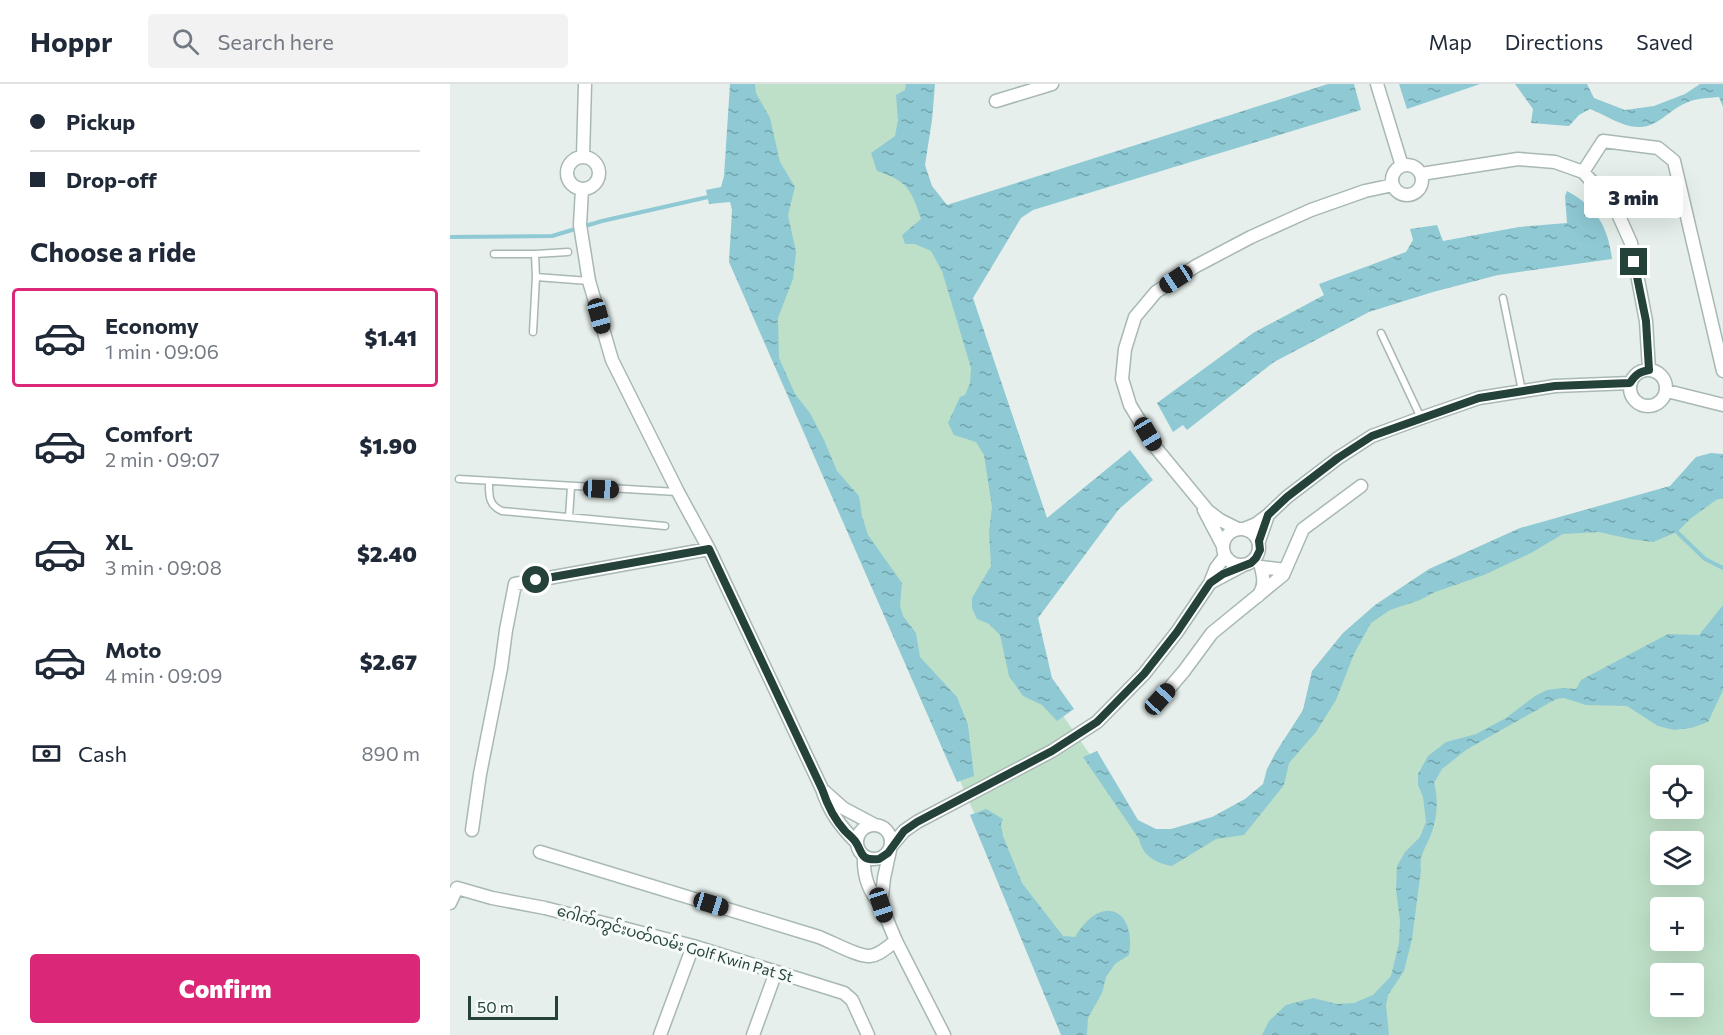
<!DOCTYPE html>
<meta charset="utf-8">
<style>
body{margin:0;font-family:Commissioner,"Noto Sans Myanmar",sans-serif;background:#f2f2f3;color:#1f2937;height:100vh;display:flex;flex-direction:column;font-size:22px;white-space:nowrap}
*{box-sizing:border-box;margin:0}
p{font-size:20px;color:#747a83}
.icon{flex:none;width:33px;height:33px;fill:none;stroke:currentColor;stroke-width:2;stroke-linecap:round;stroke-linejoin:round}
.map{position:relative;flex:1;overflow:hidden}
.sheet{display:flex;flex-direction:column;background:#fff;width:450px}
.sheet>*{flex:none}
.top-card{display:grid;align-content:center;height:132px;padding:0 30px;background:#fff}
.tools{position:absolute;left:1200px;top:681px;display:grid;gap:12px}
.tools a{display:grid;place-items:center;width:54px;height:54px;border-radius:6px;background:#fff;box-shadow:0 6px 24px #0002;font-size:30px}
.scale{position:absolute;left:18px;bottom:15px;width:90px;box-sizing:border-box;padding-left:6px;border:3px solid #24423a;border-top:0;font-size:16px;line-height:21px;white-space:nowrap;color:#24423a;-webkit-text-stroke:4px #f7fbf9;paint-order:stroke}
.end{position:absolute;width:27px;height:27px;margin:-14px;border:8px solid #24423a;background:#fff;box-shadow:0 0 0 3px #fff}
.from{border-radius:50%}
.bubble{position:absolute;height:42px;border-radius:6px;background:#fff;box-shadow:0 6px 24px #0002;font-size:20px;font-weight:800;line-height:42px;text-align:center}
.car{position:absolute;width:18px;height:36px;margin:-18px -9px;border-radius:8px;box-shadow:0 0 4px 2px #0007;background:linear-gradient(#222 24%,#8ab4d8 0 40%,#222 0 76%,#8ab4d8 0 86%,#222 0)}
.top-card b{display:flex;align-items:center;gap:21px;height:57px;font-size:22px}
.top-card b+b{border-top:2px solid #e0e1e3}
.top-card i{width:15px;height:15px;background:#1f2937}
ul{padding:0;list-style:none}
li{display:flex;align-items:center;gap:18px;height:99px;margin:0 12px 9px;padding:0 18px;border:3px solid transparent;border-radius:6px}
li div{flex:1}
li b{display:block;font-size:22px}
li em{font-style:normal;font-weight:800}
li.on{border-color:#db2777}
li>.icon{width:54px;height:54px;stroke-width:1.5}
h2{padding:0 30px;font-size:27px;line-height:72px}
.pay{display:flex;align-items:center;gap:15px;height:66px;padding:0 30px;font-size:22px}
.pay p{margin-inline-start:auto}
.button{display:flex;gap:12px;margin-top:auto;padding:12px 30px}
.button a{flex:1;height:69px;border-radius:6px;background:#db2777;color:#fff;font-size:24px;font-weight:800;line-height:69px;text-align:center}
header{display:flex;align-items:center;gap:36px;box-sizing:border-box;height:84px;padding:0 30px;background:#fff;border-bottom:2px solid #e0e1e3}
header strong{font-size:28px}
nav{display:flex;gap:33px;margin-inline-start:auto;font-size:21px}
.search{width:420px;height:54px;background:#f2f2f3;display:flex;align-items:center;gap:15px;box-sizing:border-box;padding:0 21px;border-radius:6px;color:#747a83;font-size:22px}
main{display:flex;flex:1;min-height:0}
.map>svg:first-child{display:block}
</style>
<header>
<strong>Hoppr</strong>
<div class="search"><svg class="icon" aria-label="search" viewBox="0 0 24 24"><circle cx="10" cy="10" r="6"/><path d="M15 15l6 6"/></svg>Search here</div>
<nav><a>Map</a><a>Directions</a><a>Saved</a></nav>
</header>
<main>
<section class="sheet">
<div class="top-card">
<b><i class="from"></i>Pickup</b>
<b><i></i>Drop-off</b>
</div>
<h2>Choose a ride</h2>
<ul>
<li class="on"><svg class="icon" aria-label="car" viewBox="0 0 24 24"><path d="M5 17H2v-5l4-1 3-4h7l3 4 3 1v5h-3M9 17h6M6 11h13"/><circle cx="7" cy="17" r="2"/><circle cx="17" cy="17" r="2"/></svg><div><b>Economy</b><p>1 min · 09:06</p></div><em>$1.41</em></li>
<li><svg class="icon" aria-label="car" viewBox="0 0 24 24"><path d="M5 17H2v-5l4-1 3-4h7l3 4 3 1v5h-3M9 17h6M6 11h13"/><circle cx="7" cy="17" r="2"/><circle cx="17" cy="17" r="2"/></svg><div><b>Comfort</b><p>2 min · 09:07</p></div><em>$1.90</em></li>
<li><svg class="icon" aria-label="car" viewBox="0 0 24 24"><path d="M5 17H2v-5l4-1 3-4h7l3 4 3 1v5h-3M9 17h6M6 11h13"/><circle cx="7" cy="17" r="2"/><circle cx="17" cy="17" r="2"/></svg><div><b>XL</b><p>3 min · 09:08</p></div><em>$2.40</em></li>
<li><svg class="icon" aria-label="car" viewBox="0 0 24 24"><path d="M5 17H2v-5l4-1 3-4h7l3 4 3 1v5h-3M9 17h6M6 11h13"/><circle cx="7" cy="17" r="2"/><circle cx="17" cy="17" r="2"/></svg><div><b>Moto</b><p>4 min · 09:09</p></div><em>$2.67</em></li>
</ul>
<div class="pay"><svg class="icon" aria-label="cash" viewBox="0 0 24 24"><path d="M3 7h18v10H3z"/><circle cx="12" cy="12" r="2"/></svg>Cash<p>890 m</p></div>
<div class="button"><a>Confirm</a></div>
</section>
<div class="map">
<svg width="1273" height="951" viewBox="0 0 1273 951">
<defs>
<pattern id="water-ripples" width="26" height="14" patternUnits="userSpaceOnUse" patternTransform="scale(1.5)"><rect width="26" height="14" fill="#8ec9d4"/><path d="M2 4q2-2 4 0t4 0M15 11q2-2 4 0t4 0" fill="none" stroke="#74a5ad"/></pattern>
</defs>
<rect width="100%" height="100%" fill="#e6efeb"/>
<path fill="#bfe0c8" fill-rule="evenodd" d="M 286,0 L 466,0 L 459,64 L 580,425 L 577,580 L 700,757 L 812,715 L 920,533 L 1107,442 L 1273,404 L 1273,951 L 621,951 L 285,181 ZM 1210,692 L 1244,692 L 1244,724 L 1210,724 ZM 1210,758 L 1244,758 L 1244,790 L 1210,790 ZM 1210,824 L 1244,824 L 1244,856 L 1210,856 ZM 1210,890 L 1244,890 L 1244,922 L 1210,922 Z"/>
<path fill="url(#water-ripples)" d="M 280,0 L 305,0 L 306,9 L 320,34 L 330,78 L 345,103 L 338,131 L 346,168 L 343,195 L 328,234 L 329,274 L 345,310 L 360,329 L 374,356 L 387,387 L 409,412 L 412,432 L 418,451 L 452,499 L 450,522 L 453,532 L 466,549 L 470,573 L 507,613 L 518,641 L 524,692 L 507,698 L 279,178 L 282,126 L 280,118 L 259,120 L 256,106 L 271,103 L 274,92 Z
M 456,0 L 485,0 L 482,36 L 475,81 L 482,102 L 497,121 L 878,0 L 904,0 L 911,26 L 583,126 L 571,134 L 523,214 L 597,434 L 680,366 L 703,396 L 669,425 L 588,534 L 602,594 L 624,625 L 607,637 L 592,621 L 573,612 L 559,592 L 550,551 L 539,540 L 527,535 L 522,524 L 522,514 L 541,482 L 539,448 L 542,423 L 534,371 L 526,358 L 504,351 L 498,339 L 510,313 L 515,311 L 520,299 L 521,284 L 492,187 L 481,167 L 465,160 L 455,160 L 452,151 L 471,135 C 461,105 457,97 427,87 L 421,69 L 445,52 L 448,36 L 446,11 L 455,6 Z
M 949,0 L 1030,0 L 957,25 Z
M 1065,0 L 1137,0 L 1144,14 L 1175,26 L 1204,22 L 1235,10 L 1250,0 L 1273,0 L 1273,23 L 1269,13 C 1258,14 1246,14 1236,19 C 1220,25 1208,43 1190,43 C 1173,44 1156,31 1140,25 L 1129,31 L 1119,42 L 1081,39 L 1083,25 Z
M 1117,107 C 1147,123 1158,143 1162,175 L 1048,191 L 983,208 L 919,228 L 824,278 L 737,346 L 733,341 L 723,348 L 707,319 L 803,249 L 874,211 L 869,200 L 956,168 L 963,156 L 960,145 L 987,141 L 993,157 L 1069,143 L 1117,139 L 1115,112 Z
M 1261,369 L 1273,370 L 1273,414 L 1266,416 L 1240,435 L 1227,448 L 1203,458 L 1180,455 L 1149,448 L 1113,450 L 1081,469 L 1034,491 L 985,508 L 970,516 L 940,526 L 921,539 L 904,570 L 886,616 L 866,648 L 839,679 L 834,701 L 794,751 L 766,755 L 722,782 C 705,779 693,772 689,755 L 633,673 L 647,667 L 688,736 L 706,745 L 721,745 L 762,733 L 795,715 L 813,700 L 817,685 L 826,668 L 853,626 L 862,587 L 893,549 L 925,521 L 979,485 L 1070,444 L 1220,402 L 1246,373 Z
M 1273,521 L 1273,606 L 1258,638 L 1241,644 L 1224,646 L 1208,642 L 1177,622 L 1136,621 L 1114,614 L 1106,615 L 1016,666 L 992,685 L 984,699 C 989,715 987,739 979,755 C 974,767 969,772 971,786 L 962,855 L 954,887 L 938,911 L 936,921 L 939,951 L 812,951 L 819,937 L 836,921 L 863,914 L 887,920 L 904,919 L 923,911 L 941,892 L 949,859 L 950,837 L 946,806 L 947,782 L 955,768 L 970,753 L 976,738 L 973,713 L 968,701 L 968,690 L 978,672 L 996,658 L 1026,650 L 1056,634 L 1085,612 L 1097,606 L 1112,604 L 1126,605 L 1131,596 L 1218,550 L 1249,551 Z
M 536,725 L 553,735 L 551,740 L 553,752 L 572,799 L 613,852 L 625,853 C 651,808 687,825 679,871 L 665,880 L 656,893 L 652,909 L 638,934 L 637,951 L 611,951 L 520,731 Z"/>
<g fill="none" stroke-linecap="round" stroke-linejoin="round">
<path stroke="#8ec9d4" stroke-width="4" d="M 0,153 L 102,152 L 152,137 L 258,113
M 1227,448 L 1255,475 L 1273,484"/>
<g stroke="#a8b8b2" stroke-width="9">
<path id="lane" d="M 44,170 L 85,170
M 86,193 L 85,170 L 118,168
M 1053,214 L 1072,307
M 83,248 L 86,193 L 139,197
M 931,249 L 971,334
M 9,395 L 227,408
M 39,397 C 39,411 38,421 52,427 L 215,442
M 119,433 L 121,403"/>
</g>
<g stroke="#a8b8b2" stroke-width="15">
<path id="street" d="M 927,0 L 952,82
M 546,17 L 602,0
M 133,73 L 135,0
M117 89a16 16 0 1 1 32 0a16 16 0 1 1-32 0Z
M942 96a15 15 0 1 1 30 0a15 15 0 1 1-30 0Z
M 1133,88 L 1153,57 L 1208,64 L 1224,77 L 1273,287
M 971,90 L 1068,75 L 1105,78 L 1133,88 L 1164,121 L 1181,159 L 1196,237 L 1199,286
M 132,105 L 130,141 L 139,197 L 162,276 L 228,408 L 259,465 L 372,705 C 379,727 390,742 406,758
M1180 304a18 18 0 1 1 36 0a18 18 0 1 1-36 0Z
M 1217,307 L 1273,321
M 754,426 L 773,462
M 818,431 L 837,413 L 888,374 L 922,352 L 971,334 L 1029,314 L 1105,302 L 1180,299
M773 463a18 18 0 1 1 36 0a18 18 0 1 1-36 0Z
M 788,445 L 770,436 L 758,427 L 706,364 L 680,321 L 672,295 L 675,265 L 685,233 L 706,208 L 746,182 L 801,153 L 861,126 L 915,107 L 943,101
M 794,445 L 806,440 L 818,431 L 809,457
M 775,472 L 766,484 L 760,499 L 792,482
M 808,512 C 815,502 814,495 811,483 L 835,486
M 710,615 L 734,587 L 762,549 L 833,491 L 853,445 L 911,402
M 374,707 L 393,724 L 425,741
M407 758a17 17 0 1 1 34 0a17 17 0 1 1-34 0Z
M 22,746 L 30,690 L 51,584 L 56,546 L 65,500 L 259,465
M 443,760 L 454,747 L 467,738 L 602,667 L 647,638 L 694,590 L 727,548 L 760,499
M 90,768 L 369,853 C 382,858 408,873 420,872 C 430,871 438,862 446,857
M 414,772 C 413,792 418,807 431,821 L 434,794 L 440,766
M 0,819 L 7,804 L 42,814 L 95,824 L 243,862 L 394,909 L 402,916 L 418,951
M 431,821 L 446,857 L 494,951
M 210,951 L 243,862
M 303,951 L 326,888"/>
</g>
<use href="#lane" stroke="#fff" stroke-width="6"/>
<use href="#street" stroke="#fff" stroke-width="12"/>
</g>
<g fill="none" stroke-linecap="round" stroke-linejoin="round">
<path stroke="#24423a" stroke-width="8" d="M 86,496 L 259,465 L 372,705 C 377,720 383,734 395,747 C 398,750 402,753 405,757 C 413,768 409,777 429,775 L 438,769 L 454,747 L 467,738 L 602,667 L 647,638 L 694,590 L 727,548 L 760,499 L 773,490 L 801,479 L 806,474 L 810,466 L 809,457 L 818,431 L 837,413 L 888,374 L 922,352 L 1029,314 L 1105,302 L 1180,299 C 1185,291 1189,288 1199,286 L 1196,237 L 1184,178"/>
</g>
<g text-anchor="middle" stroke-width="6" stroke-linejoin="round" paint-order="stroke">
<g font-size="15" fill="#24423a" stroke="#f7fbf9">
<text transform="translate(225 860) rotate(16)" y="5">ဂေါက်ကွင်းပတ်လမ်း Golf Kwin Pat St</text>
</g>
</g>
</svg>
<div class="tools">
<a><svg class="icon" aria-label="locate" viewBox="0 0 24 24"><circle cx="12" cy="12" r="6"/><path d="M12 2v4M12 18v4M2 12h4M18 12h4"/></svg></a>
<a><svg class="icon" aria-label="layers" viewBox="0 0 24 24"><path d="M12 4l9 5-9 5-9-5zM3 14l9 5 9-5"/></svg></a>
<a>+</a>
<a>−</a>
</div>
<div class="scale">50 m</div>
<i class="end from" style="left:86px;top:496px"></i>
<i class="end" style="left:1184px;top:178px"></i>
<div class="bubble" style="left:1134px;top:92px;width:99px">3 min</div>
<i class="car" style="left:726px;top:195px;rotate:237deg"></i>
<i class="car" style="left:149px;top:232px;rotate:164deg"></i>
<i class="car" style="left:698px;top:350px;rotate:149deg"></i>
<i class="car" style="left:151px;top:405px;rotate:93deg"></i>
<i class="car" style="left:710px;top:615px;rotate:42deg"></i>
<i class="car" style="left:261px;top:820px;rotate:107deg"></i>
<i class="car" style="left:431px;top:821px;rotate:162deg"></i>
</div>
</main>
